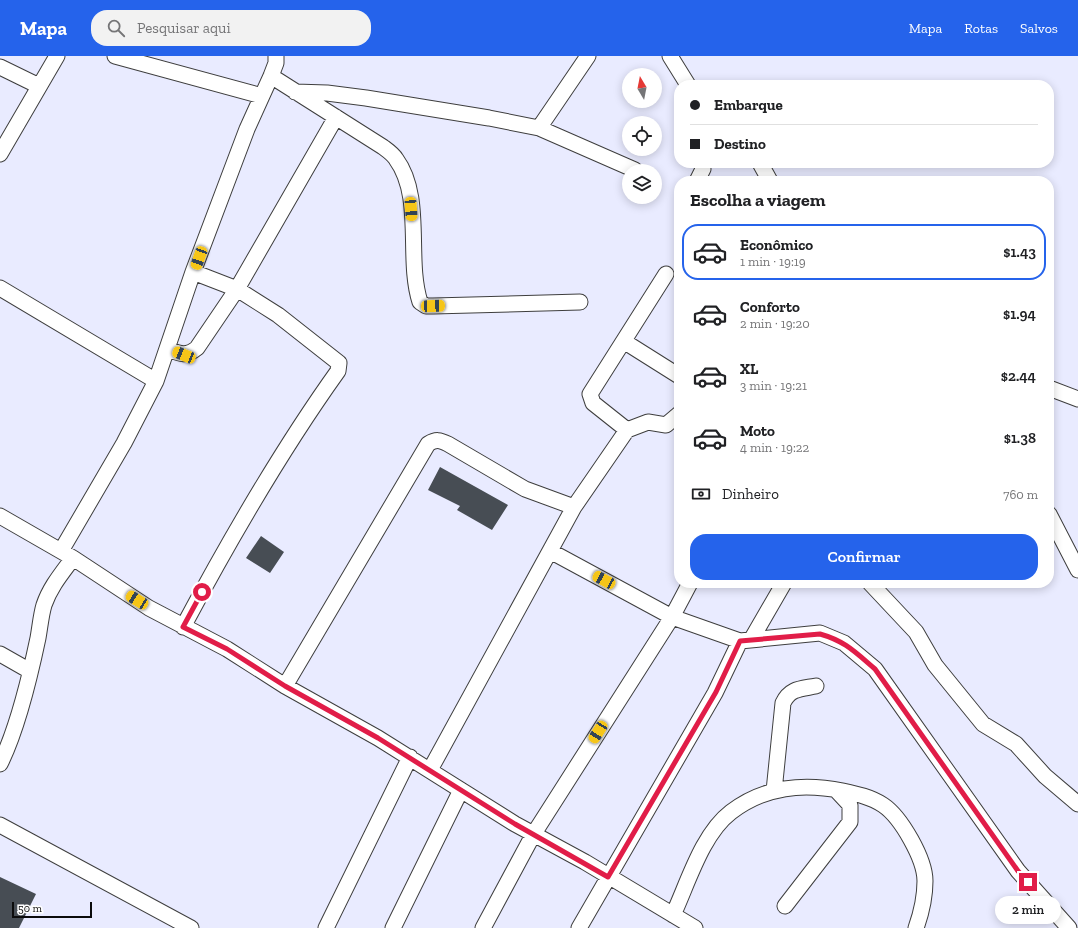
<!DOCTYPE html>
<html lang="pt">
<meta charset="utf-8">
<style>
body{margin:0;font-family:"Zilla Slab",serif;background:#f2f2f2;color:#202124;height:100vh;display:flex;flex-direction:column;font-size:15px;white-space:nowrap}
*{box-sizing:border-box;margin:0}
p{font-size:13px;color:#757577}
.icon{flex:none;width:22px;height:22px;fill:none;stroke:currentColor;stroke-width:2;stroke-linecap:round;stroke-linejoin:round}
.map{position:relative;flex:1;overflow:hidden}
.sheet{position:absolute;left:674px;top:120px;width:380px;height:412px;display:flex;flex-direction:column;background:#fff;border-radius:16px;box-shadow:0 2px 10px #0003}
.sheet>*{flex:none}
.top-card{position:absolute;left:674px;top:24px;width:380px;height:88px;border-radius:16px;box-shadow:0 2px 10px #0003;display:grid;align-content:center;height:88px;padding:0 16px;background:#fff}
.needle{width:26px;rotate:350deg}
.controls{position:absolute;left:622px;top:12px;display:grid;gap:8px}
.controls a{display:grid;place-items:center;width:40px;height:40px;border-radius:50%;background:#fff;box-shadow:0 2px 10px #0003;font-size:20px}
.scale{position:absolute;left:12px;bottom:10px;width:80px;box-sizing:border-box;padding-left:4px;border:2px solid #0b0b0b;border-top:0;font-size:11px;line-height:14px;white-space:nowrap;color:#0b0b0b;-webkit-text-stroke:3px #fff;paint-order:stroke}
.end{position:absolute;width:18px;height:18px;margin:-9px;border:5px solid #e11d48;background:#fff;box-shadow:0 0 0 2px #fff}
.from{border-radius:50%}
.bubble{position:absolute;height:28px;border-radius:14px;background:#fff;box-shadow:0 2px 10px #0003;font-size:13px;font-weight:600;line-height:28px;text-align:center}
.car{position:absolute;width:12px;height:24px;margin:-12px -6px;border-radius:5px;box-shadow:0 0 3px 1px #0007;background:linear-gradient(#f5c518 24%,#345 0 40%,#f5c518 0 76%,#345 0 86%,#f5c518 0)}
.top-card b{display:flex;align-items:center;gap:14px;height:38px;font-size:15px}
.top-card b+b{border-top:1px solid #e0e0e0}
.top-card i{width:10px;height:10px;background:#202124}
ul{padding:0;list-style:none}
li{display:flex;align-items:center;gap:12px;height:56px;margin:0 8px 6px;padding:0 8px;border:2px solid transparent;border-radius:16px}
li div{flex:1}
li b{display:block;font-size:15px}
li em{font-style:normal;font-weight:600}
li.current{border-color:#2563eb}
li>.icon{width:36px;height:36px;stroke-width:1.5}
h2{padding:0 16px;font-size:18px;line-height:48px}
.pay{display:flex;align-items:center;gap:10px;height:44px;padding:0 16px;font-size:15px}
.pay p{margin-inline-start:auto}
.primary-button{display:flex;gap:8px;margin-top:auto;padding:8px 16px}
.primary-button a{flex:1;height:46px;border-radius:16px;background:#2563eb;color:#fff;font-size:16px;font-weight:600;line-height:46px;text-align:center}
header{display:flex;align-items:center;gap:24px;box-sizing:border-box;height:56px;padding:0 20px;background:#2563eb;color:#fff}
header strong{font-size:19px}
nav{display:flex;gap:22px;margin-inline-start:auto;font-size:14px}
.search{width:280px;height:36px;background:#f2f2f2;display:flex;align-items:center;gap:10px;box-sizing:border-box;padding:0 14px;border-radius:16px;color:#757577;font-size:15px}
.map>svg:first-child{display:block}
</style>
<header>
<strong>Mapa</strong>
<div class="search"><svg class="icon" aria-label="search" viewBox="0 0 24 24"><circle cx="10" cy="10" r="6"/><path d="M15 15l6 6"/></svg>Pesquisar aqui</div>
<nav><a>Mapa</a><a>Rotas</a><a>Salvos</a></nav>
</header>
<div class="map">
<svg width="1078" height="872" viewBox="0 0 1078 872">
<rect width="100%" height="100%" fill="#e9ebff"/>
<path fill="#474d54" d="M 440,411 L 508,449 L 492,474 L 457,454 L 460,450 L 428,434 Z
M 261,480 L 284,496 L 270,517 L 246,502 Z
M 0,821 L 36,838 L 19,872 L 0,872 Z"/>
<g fill="none" stroke-linecap="round" stroke-linejoin="round">
<g stroke="#3e3e3e" stroke-width="17">
<path id="minor" d="M 115,0 L 262,40
M 670,0 L 688,29
M 0,11 L 39,30
M 271,20 L 383,91 C 387,94 393,98 396,103 C 424,141 406,203 420,246 L 426,250 L 433,250 L 580,246
M 295,36 L 327,37 L 366,42 L 489,62 L 539,72 L 635,114
M 539,72 L 588,0
M 0,98 L 57,0
M 760,107 L 770,125
M 697,125 L 703,113
M 0,232 L 156,325
M 625,286 L 679,320
M 168,293 C 180,298 186,301 197,292 L 237,233 L 336,61
M 1049,332 L 1078,343
M 627,374 L 593,347 L 590,338 L 666,218
M 1049,458 L 1078,514
M 0,460 L 73,502 L 149,552 L 227,593 L 285,630 L 378,682 L 515,768 L 585,806 L 695,872
M 61,495 L 124,387 L 156,325 L 193,216 L 247,73 L 271,20 L 276,7 L 276,0
M 550,495 L 672,561 L 740,585 L 820,577 L 844,587 L 875,613 L 1018,815 L 1069,872
M 870,527 L 916,576 L 935,609 L 983,668 L 1016,688 L 1045,720 L 1078,748
M 183,571 C 230,483 280,396 338,315 L 339,307 L 278,259 L 237,233 L 193,216
M 751,584 L 784,527
M 0,598 L 30,615
M 285,630 L 428,388 C 436,383 440,384 448,388 L 525,433 L 574,451
M 0,708 C 17,674 30,620 38,582 C 40,571 41,559 44,549 C 50,531 62,517 73,502
M 430,714 L 574,451 L 627,374 L 648,366 L 666,369 L 679,358
M 774,735 L 783,647 C 790,632 801,633 816,630
M 0,769 L 191,872
M 785,850 L 850,766 L 850,749 L 836,734
M 673,859 C 688,827 702,778 731,756 C 765,730 803,727 843,735 C 857,738 871,741 883,749 C 901,761 925,803 925,825 C 925,840 921,858 916,872
M 326,872 L 410,701
M 393,872 L 461,734
M 483,872 L 533,779 L 672,561 L 690,527
M 579,872 L 715,637 L 740,585"/>
</g>
<use href="#minor" stroke="#fff" stroke-width="15"/>
</g>
<g fill="none" stroke-linecap="round" stroke-linejoin="round">
<path stroke="#e11d48" stroke-width="5" d="M 202,536 L 183,571 L 227,593 L 285,630 L 378,682 L 515,768 L 608,821 L 716,636 L 740,585 L 820,578 C 845,585 855,596 875,613 L 1018,815 L 1028,826"/>
</g>
</svg>
<div class="controls">
<a><svg class="needle" viewBox="-14 -14 28 28"><path d="M0-13l5 13h-10z" fill="#e53935"/><path d="M0 13l5-13h-10z" fill="#757577"/></svg></a>
<a><svg class="icon" aria-label="locate" viewBox="0 0 24 24"><circle cx="12" cy="12" r="6"/><path d="M12 2v4M12 18v4M2 12h4M18 12h4"/></svg></a>
<a><svg class="icon" aria-label="layers" viewBox="0 0 24 24"><path d="M12 4l9 5-9 5-9-5zM3 14l9 5 9-5"/></svg></a>
</div>
<div class="scale">50 m</div>
<i class="end from" style="left:202px;top:536px"></i>
<i class="end" style="left:1028px;top:826px"></i>
<div class="bubble" style="left:995px;top:840px;width:66px">2 min</div>
<i class="car" style="left:411px;top:153px;rotate:176deg"></i>
<i class="car" style="left:199px;top:202px;rotate:200deg"></i>
<i class="car" style="left:433px;top:250px;rotate:88deg"></i>
<i class="car" style="left:184px;top:299px;rotate:292deg"></i>
<i class="car" style="left:604px;top:524px;rotate:298deg"></i>
<i class="car" style="left:137px;top:544px;rotate:302deg"></i>
<i class="car" style="left:598px;top:676px;rotate:212deg"></i>
<div class="top-card">
<b><i class="from"></i>Embarque</b>
<b><i></i>Destino</b>
</div>
<section class="sheet">
<h2>Escolha a viagem</h2>
<ul>
<li class="current"><svg class="icon" aria-label="car" viewBox="0 0 24 24"><path d="M5 17H2v-5l4-1 3-4h7l3 4 3 1v5h-3M9 17h6M6 11h13"/><circle cx="7" cy="17" r="2"/><circle cx="17" cy="17" r="2"/></svg><div><b>Econômico</b><p>1 min · 19:19</p></div><em>$1.43</em></li>
<li><svg class="icon" aria-label="car" viewBox="0 0 24 24"><path d="M5 17H2v-5l4-1 3-4h7l3 4 3 1v5h-3M9 17h6M6 11h13"/><circle cx="7" cy="17" r="2"/><circle cx="17" cy="17" r="2"/></svg><div><b>Conforto</b><p>2 min · 19:20</p></div><em>$1.94</em></li>
<li><svg class="icon" aria-label="car" viewBox="0 0 24 24"><path d="M5 17H2v-5l4-1 3-4h7l3 4 3 1v5h-3M9 17h6M6 11h13"/><circle cx="7" cy="17" r="2"/><circle cx="17" cy="17" r="2"/></svg><div><b>XL</b><p>3 min · 19:21</p></div><em>$2.44</em></li>
<li><svg class="icon" aria-label="car" viewBox="0 0 24 24"><path d="M5 17H2v-5l4-1 3-4h7l3 4 3 1v5h-3M9 17h6M6 11h13"/><circle cx="7" cy="17" r="2"/><circle cx="17" cy="17" r="2"/></svg><div><b>Moto</b><p>4 min · 19:22</p></div><em>$1.38</em></li>
</ul>
<div class="pay"><svg class="icon" aria-label="cash" viewBox="0 0 24 24"><path d="M3 7h18v10H3z"/><circle cx="12" cy="12" r="2"/></svg>Dinheiro<p>760 m</p></div>
<div class="primary-button"><a>Confirmar</a></div>
</section>
</div>
